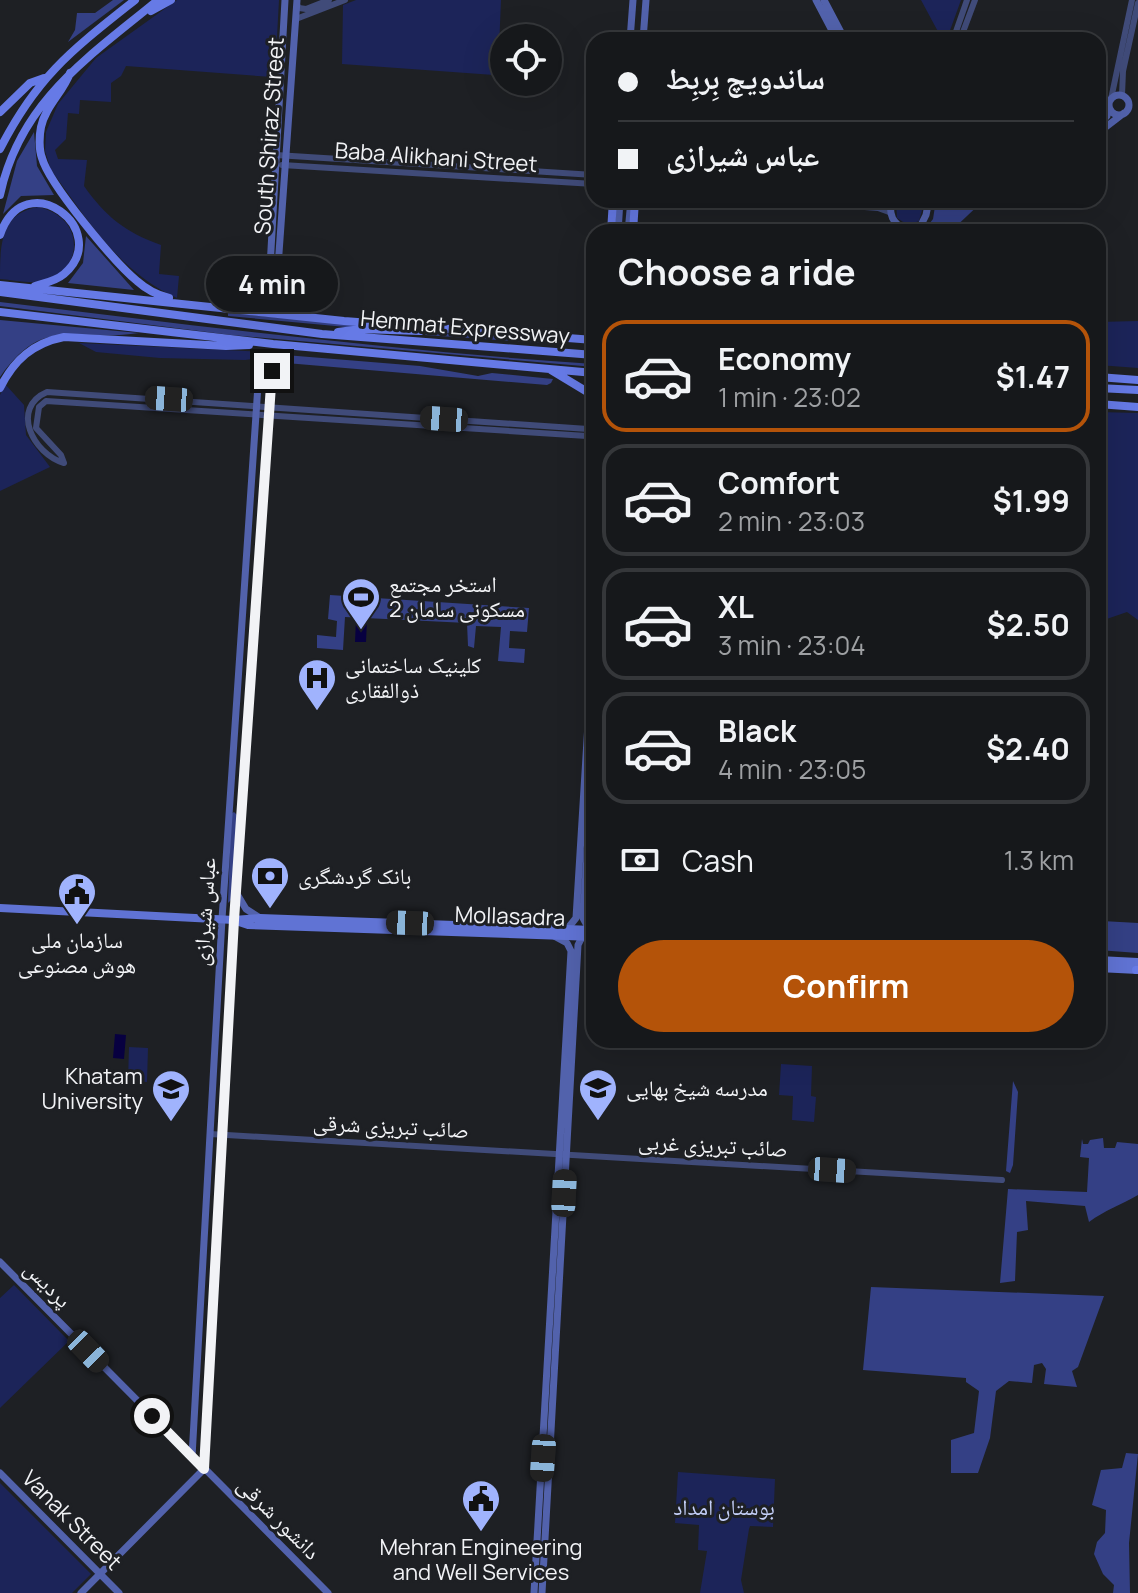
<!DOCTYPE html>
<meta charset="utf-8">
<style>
body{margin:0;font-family:Manrope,"Noto Naskh Arabic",sans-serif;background:#232528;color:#f1f3f6;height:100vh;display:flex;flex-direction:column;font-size:30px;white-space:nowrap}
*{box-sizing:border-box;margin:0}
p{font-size:26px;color:#9ea0a3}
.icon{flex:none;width:44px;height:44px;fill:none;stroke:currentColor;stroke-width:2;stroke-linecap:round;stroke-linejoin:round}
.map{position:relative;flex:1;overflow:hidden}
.drawer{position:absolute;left:586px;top:224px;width:520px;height:824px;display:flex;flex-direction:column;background:#16181b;border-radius:24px;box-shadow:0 8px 32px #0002,0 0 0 2px #35373a}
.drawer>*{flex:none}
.top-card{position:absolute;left:586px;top:32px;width:520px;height:176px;border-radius:24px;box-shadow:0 8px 32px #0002,0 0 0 2px #35373a;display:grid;align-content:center;height:176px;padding:0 32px;background:#16181b}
.buttons{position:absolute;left:490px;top:24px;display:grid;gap:16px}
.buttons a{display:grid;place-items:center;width:72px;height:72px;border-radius:50%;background:#16181b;box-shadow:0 8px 32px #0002,0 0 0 2px #35373a;font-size:40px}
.end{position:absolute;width:36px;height:36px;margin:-18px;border:10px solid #f2f3f6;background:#111;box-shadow:0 0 0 4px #111}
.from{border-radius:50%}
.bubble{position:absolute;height:56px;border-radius:28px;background:#16181b;box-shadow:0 8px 32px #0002,0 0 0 2px #35373a;font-size:26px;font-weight:700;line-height:56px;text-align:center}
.car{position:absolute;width:24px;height:48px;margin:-24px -12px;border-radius:10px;box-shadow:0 0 6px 2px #0007;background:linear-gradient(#222 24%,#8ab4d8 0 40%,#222 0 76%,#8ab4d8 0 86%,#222 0)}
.top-card b{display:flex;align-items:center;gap:28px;height:76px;font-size:30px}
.top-card b+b{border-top:2px solid #35373a}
.top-card i{width:20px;height:20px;background:#f1f3f6}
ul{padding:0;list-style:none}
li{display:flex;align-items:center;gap:24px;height:112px;margin:0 16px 12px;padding:0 16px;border:4px solid #35373a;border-radius:24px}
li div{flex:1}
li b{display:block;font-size:30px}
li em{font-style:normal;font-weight:700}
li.on{border-color:#b45309}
li>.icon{width:72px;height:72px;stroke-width:1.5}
h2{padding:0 32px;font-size:36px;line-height:96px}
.pay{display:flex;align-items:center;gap:20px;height:88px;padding:0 32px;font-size:30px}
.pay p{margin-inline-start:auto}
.primary-button{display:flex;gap:16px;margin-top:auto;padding:16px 32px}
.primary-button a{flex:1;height:92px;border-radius:48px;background:#b45309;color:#fff;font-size:32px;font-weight:700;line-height:92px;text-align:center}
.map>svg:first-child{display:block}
</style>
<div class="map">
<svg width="1138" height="1593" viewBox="0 0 1138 1593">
<rect width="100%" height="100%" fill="#1e2024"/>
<path fill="#1c2459" d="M 177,0 L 279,0 L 275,73 L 272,77 L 126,66 L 121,76 L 111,83 L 111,102 L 80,100 L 79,114 L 68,113 L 66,139 L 55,150 L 58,159 L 87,160 L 84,186 C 106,217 125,232 161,245 L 159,274 L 179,276 L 177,298 C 120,273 87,219 51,170 L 45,151 L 46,132 L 58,104 L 96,58 Z
M 356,0 L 501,0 L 498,72 L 494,75 L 342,64 L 343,5 Z
M 921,0 L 961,0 L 948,36 L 942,39 Z
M 896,200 L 925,200 L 919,221 L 908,225 L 897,218 Z
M 38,207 C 87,217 85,275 38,282 C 26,283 12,280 0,279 C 0,247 0,213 38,207 Z
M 1138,321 L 1138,368 L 1098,365 L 1098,322 Z
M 79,343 L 267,352 L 266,357 L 245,360 L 160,358 L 96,352 Z
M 5,384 L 24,405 L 26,435 L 50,467 L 0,491 L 0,395 Z
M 1098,412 L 1138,413 L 1138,620 L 1127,612 L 1098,622 Z
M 129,1047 L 148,1048 L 147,1082 L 128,1081 Z
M 781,1064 L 812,1066 L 811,1096 L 816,1097 L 814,1122 L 792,1120 L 793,1096 L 779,1095 Z
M 14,1285 L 69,1341 L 0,1408 L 0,1298 Z
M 678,1472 L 775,1479 L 773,1527 L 750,1526 L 749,1529 L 741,1580 L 744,1593 L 700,1593 L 707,1551 L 698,1550 L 699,1525 L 675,1523 Z
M 0,1483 L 91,1574 L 72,1593 L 0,1593 Z"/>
<path fill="#344085" d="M 113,0 L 124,0 L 68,42 L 75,30 L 77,13 L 95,13 Z
M 34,132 L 37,166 L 54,195 L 21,196 L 3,214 L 17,161 Z
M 936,200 L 984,200 L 950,232 L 923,232 L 933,219 Z
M 86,236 L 134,290 L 68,283 L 83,263 Z
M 0,302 C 198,326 395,351 594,364 L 594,367 L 231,335 L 0,306 Z
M 228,313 L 382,327 L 357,328 L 228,316 Z
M 0,320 L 139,333 C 76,343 45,313 0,377 Z
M 428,332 L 558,341 L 558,344 L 425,335 Z
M 285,355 L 420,366 L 478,376 L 492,373 L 553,379 L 551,383 L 547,385 L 286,363 Z
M 330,595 L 529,608 L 527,632 L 510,631 L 509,648 L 525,649 L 524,663 L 498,661 L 501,627 L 476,626 L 474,648 L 468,646 L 467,623 L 345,617 L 343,650 L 317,648 L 317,635 L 336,637 L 337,621 L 328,619 Z
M 234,812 L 238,816 L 231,900 L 228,903 L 231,814 Z
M 1098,914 L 1102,921 L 1138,923 L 1138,953 L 1098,950 Z
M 1013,1081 L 1018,1092 L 1013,1165 L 1010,1173 L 1006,1171 Z
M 1103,1138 L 1104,1148 L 1115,1148 L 1117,1142 L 1138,1144 L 1138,1195 C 1121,1205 1105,1210 1089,1222 L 1085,1206 L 1026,1201 L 1028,1230 L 1017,1232 L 1015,1281 L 1000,1283 L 1008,1189 L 1087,1192 L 1089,1158 L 1080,1157 L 1082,1139 L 1083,1144 L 1088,1144 L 1090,1140 Z
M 871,1287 L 1104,1296 L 1078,1367 L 1072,1371 L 1077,1387 L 1044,1384 L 1046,1369 L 1042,1363 L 1034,1365 L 1032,1383 L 1009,1381 L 996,1391 L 990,1438 L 978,1473 L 951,1473 L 951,1440 L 974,1433 L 979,1391 L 966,1382 L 966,1378 L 863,1370 Z
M 1126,1453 L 1138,1454 L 1129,1543 L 1130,1593 L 1113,1593 L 1114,1585 L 1103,1574 L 1094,1554 L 1097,1542 L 1105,1533 L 1106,1510 L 1092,1505 L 1101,1470 L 1122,1468 Z"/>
<path fill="#070040" d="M 356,619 L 367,620 L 366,642 L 355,642 Z
M 115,1034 L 126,1035 L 124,1059 L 113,1058 Z"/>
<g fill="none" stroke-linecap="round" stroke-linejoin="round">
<path stroke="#404b79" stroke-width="6" d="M 297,5 L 299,8 L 306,9 L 329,0
M 296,19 L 345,0
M 953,40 L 967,0
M 960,40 L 975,0
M 1122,95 L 1123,71 L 1138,3
M 1111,99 L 1132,0
M 276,155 L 594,175
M 282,165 L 594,184
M 772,200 L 878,208 L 889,212
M 64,463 C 33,454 10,408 47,392 L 588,429 L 594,427
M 64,463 L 61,455 L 36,428 L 39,407 L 46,401 L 587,436 L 594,445
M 210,1134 L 1002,1180"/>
<path stroke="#5262ac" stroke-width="7" d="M 816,0 L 837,40
M 824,0 L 845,40
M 630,40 L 633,0
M 643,40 L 646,0
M1109 105a10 10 0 1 1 20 0a10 10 0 1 1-20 0Z
M 1098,126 L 1107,116 L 1109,106
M 1098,133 L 1124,113
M 891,200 C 889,215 892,223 906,230 L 921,225 L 926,215 L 929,200
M 618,232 L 620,200
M 628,232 L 631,200
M 277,281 L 273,286 L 269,285 L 285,0
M 292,315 L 279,302 L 277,281 L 297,0
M 237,894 L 246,909 L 260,918
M 568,928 L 576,918 L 594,627
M 589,929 L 583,918 L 594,748
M 0,1262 L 328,1593
M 0,1473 L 119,1593
M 81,1593 L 204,1469 L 234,920 L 272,371 L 269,367 L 261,366 L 259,370 L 222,919 L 192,1457
M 534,1593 L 571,951 L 567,943 L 554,936
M 542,1593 L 578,945 L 581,939 L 584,937"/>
<path stroke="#6073d4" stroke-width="8" d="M 0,908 L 234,920 L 260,918 L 594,930
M 236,921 L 248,925 L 594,937
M 1098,960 L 1138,962
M 1098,968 L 1138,970"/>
<path stroke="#667ae6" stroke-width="8" d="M 151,11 L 171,0
M 70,73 C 63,92 45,107 41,127 C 39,137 39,150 42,158 C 49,184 115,263 137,281 C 147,290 157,295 169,298
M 0,112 L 30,83 L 44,78
M 0,149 C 37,76 72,50 135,0
M 0,195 C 20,101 89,57 158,0
M 611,232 L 613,200
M 633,232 L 635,200
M 0,235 C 25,162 114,231 64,274 C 56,281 45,283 35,286
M 0,285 L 344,321 L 594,340
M 0,292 L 322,334 L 594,355
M 0,312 L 273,344 L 594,373
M 338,332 L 361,329 L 420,331
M 551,370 L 594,396
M 1098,377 L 1138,380
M 0,388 C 14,360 33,343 64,337 L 226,346 L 249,345
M 1098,388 L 1138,390
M 1098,404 L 1138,407
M 594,505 L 594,552
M 1136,970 L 1138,970"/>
</g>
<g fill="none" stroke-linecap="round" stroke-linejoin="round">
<path stroke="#f2f3f6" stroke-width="10" d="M 152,1416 L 204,1469 L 234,920 L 272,371"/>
</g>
<defs>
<g id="stadium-pin" transform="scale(2)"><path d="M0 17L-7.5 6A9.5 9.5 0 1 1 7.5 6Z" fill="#a0b3fd" stroke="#1e2024"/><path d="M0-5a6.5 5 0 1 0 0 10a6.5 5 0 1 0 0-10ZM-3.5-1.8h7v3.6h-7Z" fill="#111"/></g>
<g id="hospital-pin" transform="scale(2)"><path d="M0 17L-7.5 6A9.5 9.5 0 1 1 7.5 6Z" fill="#a0b3fd" stroke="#1e2024"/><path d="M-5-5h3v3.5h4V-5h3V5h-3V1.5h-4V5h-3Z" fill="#111"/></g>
<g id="bank-pin" transform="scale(2)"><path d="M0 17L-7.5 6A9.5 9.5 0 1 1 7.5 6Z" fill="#a0b3fd" stroke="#1e2024"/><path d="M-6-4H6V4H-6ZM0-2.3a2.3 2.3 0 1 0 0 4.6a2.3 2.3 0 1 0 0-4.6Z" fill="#111"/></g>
<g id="civic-pin" transform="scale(2)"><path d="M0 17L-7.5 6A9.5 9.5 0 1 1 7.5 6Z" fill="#a0b3fd" stroke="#1e2024"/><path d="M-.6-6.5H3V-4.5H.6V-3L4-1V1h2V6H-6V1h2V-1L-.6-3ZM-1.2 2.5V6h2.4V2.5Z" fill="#111"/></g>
<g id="school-pin" transform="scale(2)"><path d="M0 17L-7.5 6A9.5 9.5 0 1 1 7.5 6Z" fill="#a0b3fd" stroke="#1e2024"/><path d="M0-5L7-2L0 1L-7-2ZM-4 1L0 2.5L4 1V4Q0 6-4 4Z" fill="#111"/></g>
<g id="university-pin" transform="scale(2)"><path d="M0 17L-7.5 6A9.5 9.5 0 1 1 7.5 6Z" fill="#a0b3fd" stroke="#1e2024"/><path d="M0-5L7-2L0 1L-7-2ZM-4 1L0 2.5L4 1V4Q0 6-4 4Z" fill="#111"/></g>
</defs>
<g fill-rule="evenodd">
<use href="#stadium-pin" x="361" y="597"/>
<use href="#hospital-pin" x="317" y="678"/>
<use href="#bank-pin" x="270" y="876"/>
<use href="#civic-pin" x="77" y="892"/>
<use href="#school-pin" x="598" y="1088"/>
<use href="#university-pin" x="171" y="1089"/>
<use href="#civic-pin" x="481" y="1499"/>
</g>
<g text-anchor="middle" stroke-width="6" stroke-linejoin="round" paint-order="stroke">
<g font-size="22" fill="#f2f3f6" stroke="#1e2024">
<text transform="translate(269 136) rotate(-86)" y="8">South Shiraz Street</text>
<text transform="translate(436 157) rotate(4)" y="8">Baba Alikhani Street</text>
<text transform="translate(465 327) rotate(5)" y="8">Hemmat Expressway</text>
<text transform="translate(204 912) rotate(-86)" y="8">عباس شیرازی</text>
<text transform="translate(510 916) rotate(2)" y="8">Mollasadra</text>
<text transform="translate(391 1126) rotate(3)" y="8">صائب تبریزی شرقی</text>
<text transform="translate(713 1145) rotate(3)" y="8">صائب تبریزی غربی</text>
<text transform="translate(48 1284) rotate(45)" y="8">پردیس</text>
<text transform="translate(279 1518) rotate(45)" y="8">دانشور شرقی</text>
<text transform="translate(72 1520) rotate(45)" y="8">Vanak Street</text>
</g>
<g font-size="22" fill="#f2f3f6" stroke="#1e2024" text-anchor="start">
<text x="389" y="592">استخر مجتمع<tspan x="389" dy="25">مسکونی سامان 2</tspan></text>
<text x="345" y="673">کلینیک ساختمانی<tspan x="345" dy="25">ذوالفقاری</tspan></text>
<text x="298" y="884">بانک گردشگری</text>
<text x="77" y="948" text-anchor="middle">سازمان ملی<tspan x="77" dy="25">هوش مصنوعی</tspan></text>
<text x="143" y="1084" text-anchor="end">Khatam<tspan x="143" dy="25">University</tspan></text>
<text x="626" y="1096">مدرسه شیخ بهایی</text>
<text x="481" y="1555" text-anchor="middle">Mehran Engineering<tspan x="481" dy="25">and Well Services</tspan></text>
</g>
<g font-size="22" fill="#c4cff8" stroke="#1e2024">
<text x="724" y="1515">بوستان امداد</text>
</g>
</g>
</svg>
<div class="buttons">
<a><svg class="icon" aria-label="locate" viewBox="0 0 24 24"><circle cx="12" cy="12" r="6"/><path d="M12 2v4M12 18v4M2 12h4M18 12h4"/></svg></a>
</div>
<i class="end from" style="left:152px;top:1416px"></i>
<i class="end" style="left:272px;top:371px"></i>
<div class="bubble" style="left:206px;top:256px;width:132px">4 min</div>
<i class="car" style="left:169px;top:399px;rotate:274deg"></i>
<i class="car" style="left:444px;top:419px;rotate:274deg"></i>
<i class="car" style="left:410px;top:923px;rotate:272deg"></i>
<i class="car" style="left:832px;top:1170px;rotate:94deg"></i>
<i class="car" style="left:564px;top:1193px;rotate:3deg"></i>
<i class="car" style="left:88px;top:1351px;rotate:136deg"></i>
<i class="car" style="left:543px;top:1458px;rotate:184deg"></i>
<div class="top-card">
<b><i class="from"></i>ساندویچ بِربِط</b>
<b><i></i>عباس شیرازی</b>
</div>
<section class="drawer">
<h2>Choose a ride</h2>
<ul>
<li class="on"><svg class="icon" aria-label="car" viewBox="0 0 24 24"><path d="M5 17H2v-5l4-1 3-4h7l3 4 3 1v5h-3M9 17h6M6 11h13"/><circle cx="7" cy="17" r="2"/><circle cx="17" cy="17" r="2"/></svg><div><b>Economy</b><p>1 min · 23:02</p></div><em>$1.47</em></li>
<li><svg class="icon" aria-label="car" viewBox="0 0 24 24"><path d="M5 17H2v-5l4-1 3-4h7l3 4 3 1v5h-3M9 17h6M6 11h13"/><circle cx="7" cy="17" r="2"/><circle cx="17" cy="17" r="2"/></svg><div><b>Comfort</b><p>2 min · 23:03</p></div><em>$1.99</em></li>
<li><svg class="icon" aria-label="car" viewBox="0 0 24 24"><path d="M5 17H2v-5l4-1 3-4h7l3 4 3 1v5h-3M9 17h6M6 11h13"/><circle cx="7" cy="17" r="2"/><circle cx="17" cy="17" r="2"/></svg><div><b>XL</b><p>3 min · 23:04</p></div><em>$2.50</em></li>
<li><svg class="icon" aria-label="car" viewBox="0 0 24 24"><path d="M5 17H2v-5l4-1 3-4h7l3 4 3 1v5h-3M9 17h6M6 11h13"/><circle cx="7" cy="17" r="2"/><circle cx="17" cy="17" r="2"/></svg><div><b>Black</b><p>4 min · 23:05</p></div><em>$2.40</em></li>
</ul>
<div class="pay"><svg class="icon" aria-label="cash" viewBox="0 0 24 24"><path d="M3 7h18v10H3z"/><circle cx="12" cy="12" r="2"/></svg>Cash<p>1.3 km</p></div>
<div class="primary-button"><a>Confirm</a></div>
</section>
</div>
